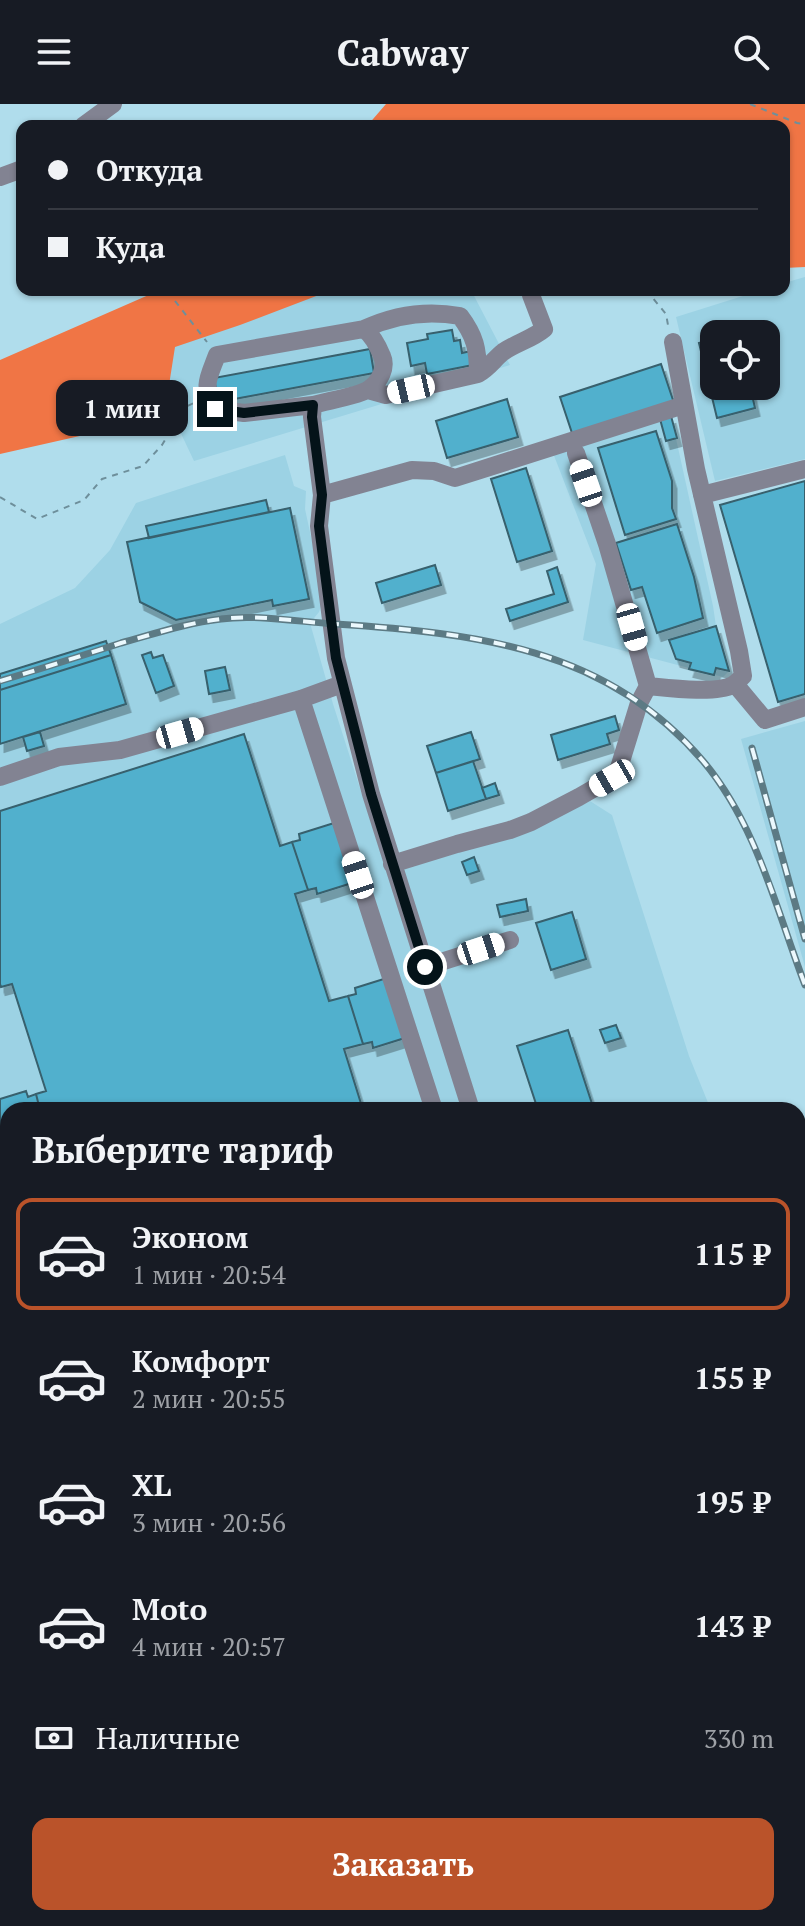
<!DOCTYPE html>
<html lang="ru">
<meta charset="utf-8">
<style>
body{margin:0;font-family:"PT Serif",serif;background:#242831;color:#f1f3f6;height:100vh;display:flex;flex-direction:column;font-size:30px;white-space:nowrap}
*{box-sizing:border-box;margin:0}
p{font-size:26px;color:#9ea1a6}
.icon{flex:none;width:44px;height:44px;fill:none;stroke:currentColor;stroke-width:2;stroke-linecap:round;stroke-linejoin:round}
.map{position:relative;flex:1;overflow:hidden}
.drawer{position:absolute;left:0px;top:998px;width:806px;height:824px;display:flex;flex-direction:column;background:#171b24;border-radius:24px 24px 0 0;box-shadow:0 2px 6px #0004}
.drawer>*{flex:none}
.top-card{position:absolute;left:16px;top:16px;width:774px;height:176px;border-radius:16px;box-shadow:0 2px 6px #0004;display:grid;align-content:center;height:176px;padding:0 32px;background:#171b24}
.controls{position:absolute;left:700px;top:216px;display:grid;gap:16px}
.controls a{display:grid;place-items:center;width:80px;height:80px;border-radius:16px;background:#171b24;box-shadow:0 2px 6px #0004;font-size:40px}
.end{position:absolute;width:36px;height:36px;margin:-18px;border:10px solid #041319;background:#fff;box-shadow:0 0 0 4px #fff}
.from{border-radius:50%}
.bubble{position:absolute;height:56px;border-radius:16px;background:#171b24;box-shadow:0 2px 6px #0004;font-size:26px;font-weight:800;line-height:56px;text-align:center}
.car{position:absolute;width:24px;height:48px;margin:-24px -12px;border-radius:10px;box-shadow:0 0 6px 2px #0007;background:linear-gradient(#fff 24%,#345 0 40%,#fff 0 76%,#345 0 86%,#fff 0)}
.top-card b{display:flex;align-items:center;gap:28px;height:76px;font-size:30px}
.top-card b+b{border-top:2px solid #363941}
.top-card i{width:20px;height:20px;background:#f1f3f6}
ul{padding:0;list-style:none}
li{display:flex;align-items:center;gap:24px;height:112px;margin:0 16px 12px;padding:0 16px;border:4px solid transparent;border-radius:16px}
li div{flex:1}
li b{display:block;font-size:30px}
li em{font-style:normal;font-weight:800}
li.on{border-color:#ba532a}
li>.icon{width:72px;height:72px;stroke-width:1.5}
h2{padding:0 32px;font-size:36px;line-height:96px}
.pay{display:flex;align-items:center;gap:20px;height:88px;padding:0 32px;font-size:30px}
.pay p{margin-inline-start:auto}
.action{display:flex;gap:16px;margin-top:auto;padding:16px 32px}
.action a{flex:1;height:92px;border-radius:16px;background:#ba532a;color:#fff;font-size:32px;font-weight:800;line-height:92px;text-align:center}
header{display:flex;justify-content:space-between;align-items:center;height:104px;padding:0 32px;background:#171b24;font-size:36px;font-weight:800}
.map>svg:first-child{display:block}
</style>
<header><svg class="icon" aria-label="menu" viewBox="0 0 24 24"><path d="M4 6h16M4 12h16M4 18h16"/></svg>Cabway<svg class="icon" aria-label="search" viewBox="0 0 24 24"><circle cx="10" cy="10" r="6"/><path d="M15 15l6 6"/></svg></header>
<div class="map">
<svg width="805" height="1822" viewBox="0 0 805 1822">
<defs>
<filter id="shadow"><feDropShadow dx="4.5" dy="8" stdDeviation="0" flood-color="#0004"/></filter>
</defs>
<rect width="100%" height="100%" fill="#b0ddec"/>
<path fill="#9cd2e4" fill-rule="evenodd" d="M 805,173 L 805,355 L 715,377 L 676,213 L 762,186 L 784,186 L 784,179 ZM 714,230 L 766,230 L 766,282 L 714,282 Z
M 261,186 L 471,186 L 510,261 L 194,357 L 176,319 L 131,236 Z
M 671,312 L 713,502 L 716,522 L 729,567 L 723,573 L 583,536 L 596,460 L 553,349 Z
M 285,351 L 294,382 L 306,387 L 305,405 L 324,493 L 319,508 L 310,519 L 333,600 L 463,1006 L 8,1006 L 8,1303 L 0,1306 L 0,520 L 75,484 L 110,446 L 136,399 Z
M 805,617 L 805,863 L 741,635 Z
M 590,697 L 612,711 L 689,952 L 711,1006 L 480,1006 L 403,764 L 538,722 Z
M 805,1364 L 805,1822 L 676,1822 L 674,1814 L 798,1814 L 798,1366 Z"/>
<path fill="#f7ac90" d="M 8,1427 L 8,1814 L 588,1814 L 590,1822 L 0,1822 L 0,1431 Z"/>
<path fill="#f07545" d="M 386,0 L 805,0 L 805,163 L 784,164 L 784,22 L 367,22 Z
M 160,186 L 332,186 L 240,221 L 175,243 L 164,313 L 0,350 L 0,256 Z"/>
<path fill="#51b0cd" stroke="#37606d" stroke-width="2" filter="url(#shadow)" d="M 452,226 L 454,237 L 460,236 L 462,249 L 471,247 L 473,261 L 427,270 L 425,259 L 411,262 L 407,239 L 428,235 L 427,230 Z
M 714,235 L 714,282 L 750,282 L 755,304 L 717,314 L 699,239 Z
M 370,245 L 374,269 L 218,298 L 214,274 Z
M 661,260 L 674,299 L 573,332 L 560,293 Z
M 507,295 L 518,333 L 447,354 L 436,317 Z
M 671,312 L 677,334 L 666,337 L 660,315 Z
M 656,327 L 672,377 L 672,404 L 676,415 L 625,431 L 598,344 Z
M 526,364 L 552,447 L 517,458 L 491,375 Z
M 805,377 L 805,590 L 778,598 L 720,401 Z
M 266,396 L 269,408 L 149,434 L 146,422 Z
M 290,404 L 309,495 L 273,502 L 272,496 L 176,516 L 140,498 L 127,438 Z
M 677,420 L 694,473 L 703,514 L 657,529 L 642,483 L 631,486 L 616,439 Z
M 435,461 L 441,481 L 382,499 L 376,479 Z
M 557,463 L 568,498 L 510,517 L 506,505 L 554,490 L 547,467 Z
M 716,522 L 729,567 L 716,564 L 714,571 L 689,565 L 691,559 L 676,555 L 669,536 Z
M 106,537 L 111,551 L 0,586 L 0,570 Z
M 151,548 L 153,554 L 163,551 L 174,582 L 156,589 L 142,551 Z
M 111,551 L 126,600 L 0,640 L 0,586 Z
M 225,563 L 230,586 L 209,590 L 205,567 Z
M 615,612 L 619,626 L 607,630 L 610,640 L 558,656 L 551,631 Z
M 40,628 L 44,642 L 27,647 L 23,633 Z
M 471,628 L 480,655 L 436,669 L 427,642 Z
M 244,630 L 280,742 L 292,738 L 308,786 L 295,790 L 329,897 L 348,892 L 363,940 L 344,945 L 363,1006 L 40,1006 L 36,990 L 46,987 L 12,880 L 1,883 L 0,880 L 0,707 Z
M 473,657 L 486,695 L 448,707 L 436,669 Z
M 495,679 L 499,691 L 486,695 L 482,684 Z
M 334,719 L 352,779 L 317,790 L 316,784 L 308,786 L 292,738 L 300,736 L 299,730 Z
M 474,753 L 479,767 L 467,771 L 462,758 Z
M 526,795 L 528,807 L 500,813 L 497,801 Z
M 572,808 L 586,855 L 551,866 L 536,819 Z
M 390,873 L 408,933 L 373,944 L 372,938 L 363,940 L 348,892 L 356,890 L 355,884 Z
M 616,921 L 621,934 L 605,939 L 600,926 Z
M 568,926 L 594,1006 L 538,1006 L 517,942 Z
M 26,987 L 28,993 L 36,990 L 40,1006 L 8,1006 L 8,1052 L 0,1027 L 0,995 Z
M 805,1485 L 805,1638 L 798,1640 L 798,1487 Z"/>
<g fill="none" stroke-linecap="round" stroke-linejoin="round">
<path stroke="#6e8f9b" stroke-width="2" stroke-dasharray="6 6" stroke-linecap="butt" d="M 750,0 L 797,19 L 805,20
M 646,186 L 666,210 L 668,221
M 175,197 L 207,238
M 0,393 L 37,415 L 84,396 L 102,375 L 143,362 L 162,341 L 185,303 L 194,299
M 0,1752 L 8,1747"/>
<path stroke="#828392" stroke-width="18" d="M 83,22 L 113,0
M 0,73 L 22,65
M 364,225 C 373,232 378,242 382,252 C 387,263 380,278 369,285 C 359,292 326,297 313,301 L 312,313 L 322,391 L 319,422 L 336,554 L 371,690 L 471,1006
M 368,286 L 386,291 L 478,270 C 490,263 494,255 503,248 C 516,239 532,235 544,225 L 531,191
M 313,301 L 244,309 L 215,305 C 202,281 208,275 217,251 L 364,225 C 394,211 427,206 460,212 C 475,232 478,245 478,270
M 576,349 L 607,440 L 648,582
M 322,391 L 412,366 L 434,367 L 455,374 L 684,301
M 702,391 L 805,365
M 735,580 L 765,616 L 805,603
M 301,595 L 434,1006
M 0,673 L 59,653 L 120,646 L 301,595 L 342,580
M 392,760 L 457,740 L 510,726 L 531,718 L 579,693 L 612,674 L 619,664 L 639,599 L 648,582 C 669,584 715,590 733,581 C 736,579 741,574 743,572 L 739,547 L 696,365 L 673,238
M 425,863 L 510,836
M 0,1090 L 8,1119
M 798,1299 L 805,1295
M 0,1415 L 8,1413
M 604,1814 L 607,1822"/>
<g stroke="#5c7a84" stroke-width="7">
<path id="rail" d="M 0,577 C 40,565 81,552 121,539 C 154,530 186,519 221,515 C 255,510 300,518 335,520 C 475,529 606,543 703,657 C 757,721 776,805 805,881
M 752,644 L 805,835"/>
</g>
<use href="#rail" stroke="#ebf8fd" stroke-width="4" stroke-dasharray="12" stroke-linecap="butt"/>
</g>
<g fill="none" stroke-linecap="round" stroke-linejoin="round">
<path stroke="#041319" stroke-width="10" d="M 215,305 L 244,309 L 313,301 L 312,313 L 322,391 L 319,422 L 336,554 L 371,690 L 425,863"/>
</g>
</svg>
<div class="controls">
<a><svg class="icon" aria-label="locate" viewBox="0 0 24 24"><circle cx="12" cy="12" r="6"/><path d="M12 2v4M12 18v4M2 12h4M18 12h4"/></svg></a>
</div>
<i class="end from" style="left:425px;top:863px"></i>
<i class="end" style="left:215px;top:305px"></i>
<div class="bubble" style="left:56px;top:276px;width:132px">1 мин</div>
<i class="car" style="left:411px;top:285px;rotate:257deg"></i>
<i class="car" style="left:586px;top:379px;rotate:341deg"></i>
<i class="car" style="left:632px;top:523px;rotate:164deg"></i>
<i class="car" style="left:180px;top:629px;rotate:74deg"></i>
<i class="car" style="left:612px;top:674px;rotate:240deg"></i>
<i class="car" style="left:358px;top:771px;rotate:342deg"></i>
<i class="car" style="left:481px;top:845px;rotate:72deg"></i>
<div class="top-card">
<b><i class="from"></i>Откуда</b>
<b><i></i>Куда</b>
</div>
<section class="drawer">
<h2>Выберите тариф</h2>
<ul>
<li class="on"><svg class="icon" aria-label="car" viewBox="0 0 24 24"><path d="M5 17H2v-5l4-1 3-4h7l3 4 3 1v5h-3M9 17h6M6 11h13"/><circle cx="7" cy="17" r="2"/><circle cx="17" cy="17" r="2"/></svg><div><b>Эконом</b><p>1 мин · 20:54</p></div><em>115 ₽</em></li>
<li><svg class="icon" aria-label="car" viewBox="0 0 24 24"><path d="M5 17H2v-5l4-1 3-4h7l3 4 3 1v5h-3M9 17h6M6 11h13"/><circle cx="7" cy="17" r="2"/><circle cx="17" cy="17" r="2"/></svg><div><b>Комфорт</b><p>2 мин · 20:55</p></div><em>155 ₽</em></li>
<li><svg class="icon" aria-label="car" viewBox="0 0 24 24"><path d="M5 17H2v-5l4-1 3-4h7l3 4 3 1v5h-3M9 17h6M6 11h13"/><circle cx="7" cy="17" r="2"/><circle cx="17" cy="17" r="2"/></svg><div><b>XL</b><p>3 мин · 20:56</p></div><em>195 ₽</em></li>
<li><svg class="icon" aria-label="car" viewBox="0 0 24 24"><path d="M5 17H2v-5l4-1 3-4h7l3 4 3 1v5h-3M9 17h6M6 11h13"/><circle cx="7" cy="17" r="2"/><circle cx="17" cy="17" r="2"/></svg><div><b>Moto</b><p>4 мин · 20:57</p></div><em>143 ₽</em></li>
</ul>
<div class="pay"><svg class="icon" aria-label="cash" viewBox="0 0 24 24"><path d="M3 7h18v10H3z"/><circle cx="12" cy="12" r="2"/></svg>Наличные<p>330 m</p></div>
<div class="action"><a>Заказать</a></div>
</section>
</div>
